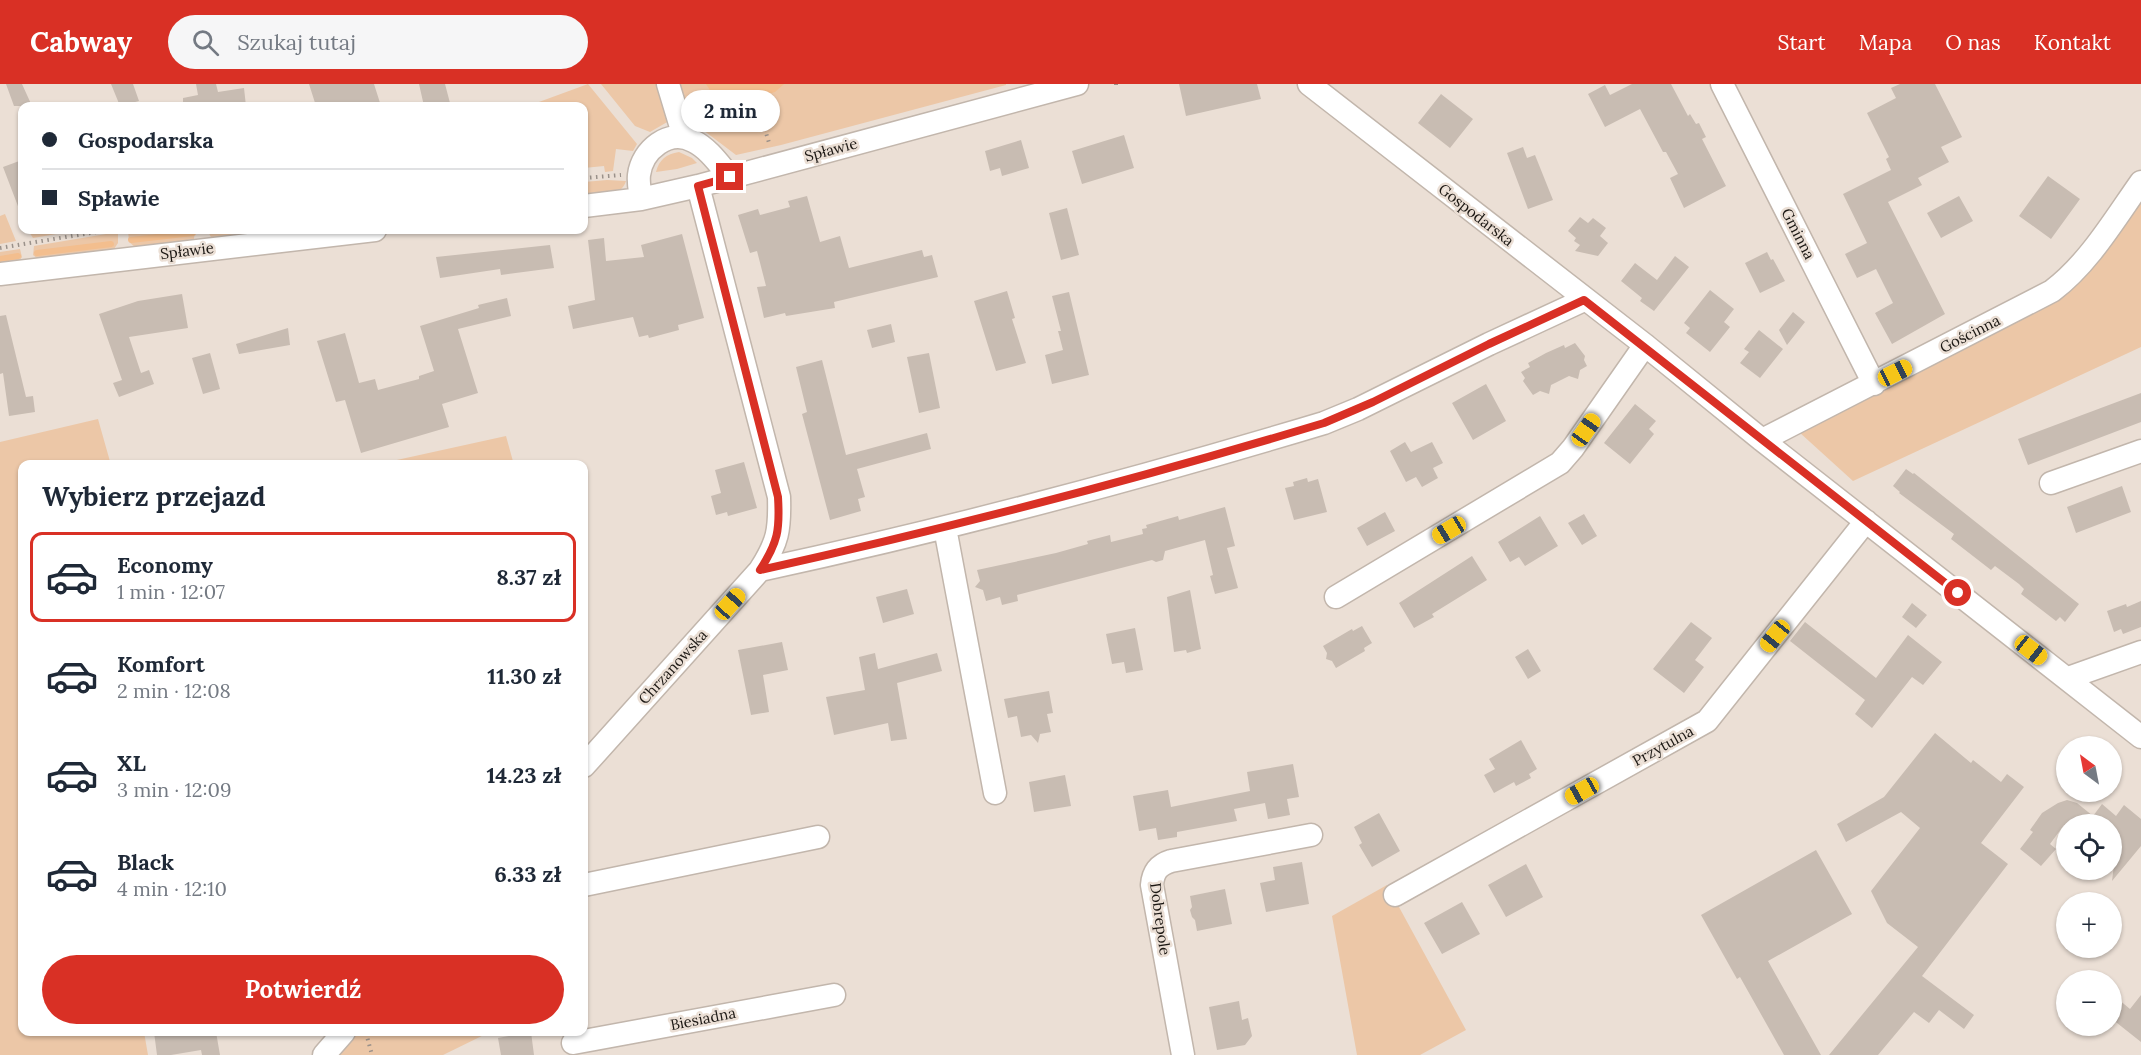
<!DOCTYPE html>
<html lang="pl">
<meta charset="utf-8">
<style>
body{margin:0;font-family:Lora,serif;background:#f6f6f7;color:#1f2937;height:100vh;display:flex;flex-direction:column;font-size:22px;white-space:nowrap}
*{box-sizing:border-box;margin:0}
p{font-size:20px;color:#747a83}
.icon{flex:none;width:33px;height:33px;fill:none;stroke:currentColor;stroke-width:2;stroke-linecap:round;stroke-linejoin:round}
.map{position:relative;flex:1;overflow:hidden}
.panel{position:absolute;left:18px;top:376px;width:570px;height:576px;display:flex;flex-direction:column;background:#fff;border-radius:12px;box-shadow:0 2px 4px #0004}
.panel>*{flex:none}
.banner{position:absolute;left:18px;top:18px;width:570px;height:132px;border-radius:12px;box-shadow:0 2px 4px #0004;display:grid;align-content:center;height:132px;padding:0 24px;background:#fff}
.needle{width:39px;rotate:328deg}
.tools{position:absolute;left:2056px;top:652px;display:grid;gap:12px}
.tools a{display:grid;place-items:center;width:66px;height:66px;border-radius:50%;background:#fff;box-shadow:0 2px 4px #0004;font-size:30px}
.end{position:absolute;width:27px;height:27px;margin:-14px;border:8px solid #d93025;background:#fff;box-shadow:0 0 0 3px #fff}
.from{border-radius:50%}
.bubble{position:absolute;height:42px;border-radius:21px;background:#fff;box-shadow:0 2px 4px #0004;font-size:20px;font-weight:800;line-height:42px;text-align:center}
.car{position:absolute;width:18px;height:36px;margin:-18px -9px;border-radius:8px;box-shadow:0 0 4px 2px #0007;background:linear-gradient(#f5c518 24%,#345 0 40%,#f5c518 0 76%,#345 0 86%,#f5c518 0)}
.banner b{display:flex;align-items:center;gap:21px;height:57px;font-size:22px}
.banner b+b{border-top:2px solid #e0e1e3}
.banner i{width:15px;height:15px;background:#1f2937}
ul{padding:0;list-style:none}
li{display:flex;align-items:center;gap:18px;height:90px;margin:0 12px 9px;padding:0 12px;border:3px solid transparent;border-radius:12px}
li div{flex:1}
li b{display:block;font-size:22px}
li em{font-style:normal;font-weight:800}
li.current{border-color:#d93025}
li>.icon{width:54px;height:54px;stroke-width:1.5}
h2{padding:0 24px;font-size:27px;line-height:72px}
.button{display:flex;gap:12px;margin-top:auto;padding:12px 24px}
.button a{flex:1;height:69px;border-radius:36px;background:#d93025;color:#fff;font-size:24px;font-weight:800;line-height:69px;text-align:center}
header{display:flex;align-items:center;gap:36px;box-sizing:border-box;height:84px;padding:0 30px;background:#d93025;color:#fff}
header strong{font-size:28px}
nav{display:flex;gap:33px;margin-inline-start:auto;font-size:21px}
.search{width:420px;height:54px;background:#f6f6f7;display:flex;align-items:center;gap:15px;box-sizing:border-box;padding:0 21px;border-radius:33px;color:#747a83;font-size:22px}
.map>svg:first-child{display:block}
</style>
<header>
<strong>Cabway</strong>
<div class="search"><svg class="icon" aria-label="search" viewBox="0 0 24 24"><circle cx="10" cy="10" r="6"/><path d="M15 15l6 6"/></svg>Szukaj tutaj</div>
<nav><a>Start</a><a>Mapa</a><a>O nas</a><a>Kontakt</a></nav>
</header>
<div class="map">
<svg width="2141" height="971" viewBox="0 0 2141 971">
<rect width="100%" height="100%" fill="#ebdfd5"/>
<path fill="#ecc7a7" d="M 588,0 L 637,60 L 633,67 L 616,65 L 613,87 L 605,88 L 604,82 L 584,84 L 584,22 L 528,22 Z
M 601,0 L 661,0 L 669,37 L 650,48 L 635,42 Z
M 675,0 L 1006,0 L 1006,1 L 781,61 L 736,71 L 703,46 L 689,38 Z
M 679,68 L 692,74 L 697,79 L 677,85 L 656,88 C 659,76 666,70 679,68 Z
M 607,96 L 626,97 C 621,114 598,112 584,115 L 584,98 Z
M 2141,111 L 2141,263 L 1853,397 L 1799,348 L 2065,210 Z
M 5,130 L 16,157 L 0,160 L 0,132 Z
M 28,146 L 80,146 L 33,154 Z
M 128,146 L 195,146 L 194,155 L 135,163 L 129,158 Z
M 207,146 L 241,146 L 240,150 L 211,153 Z
M 118,148 L 118,159 L 114,165 L 39,176 L 33,171 L 34,162 Z
M 20,165 L 22,173 L 20,176 L 0,182 L 0,168 Z
M 98,335 L 111,381 L 22,381 L 22,948 L 144,948 L 148,971 L 0,971 L 0,358 Z
M 506,352 L 514,381 L 374,381 Z
M 1387,801 L 1466,946 L 1420,971 L 1357,971 L 1332,832 Z
M 354,948 L 490,948 L 443,971 L 333,971 Z"/>
<path fill="#f3be8e" d="M 706,0 L 784,0 L 775,8 L 730,22 C 717,21 713,10 706,0 Z"/>
<g fill="none" stroke-linecap="round" stroke-linejoin="round">
<path stroke="#f3be8e" stroke-width="6" d="M 210,147 L 222,146
M 131,156 L 193,149
M 37,169 L 111,160
M 0,175 L 18,172"/>
</g>
<path fill="#c8bcb2" d="M 6,0 L 22,0 L 32,22 L 14,22 Z
M 111,0 L 133,0 L 139,17 L 120,22 Z
M 196,0 L 216,0 L 218,8 L 244,4 L 246,22 L 183,22 L 183,14 L 198,11 Z
M 309,0 L 374,0 L 381,22 L 316,22 Z
M 419,0 L 445,0 L 450,19 L 424,22 Z
M 1179,0 L 1257,0 L 1261,15 L 1186,32 Z
M 1632,0 L 1671,0 L 1688,32 L 1690,30 L 1696,40 L 1699,39 L 1706,53 L 1702,55 L 1726,102 L 1684,124 L 1670,94 L 1678,90 L 1666,68 L 1663,68 L 1640,25 L 1605,43 L 1588,10 L 1605,1 L 1610,11 Z
M 1900,0 L 1935,0 L 1962,53 L 1941,63 L 1949,78 L 1918,94 L 1922,101 L 1888,118 L 1945,230 L 1892,260 L 1875,229 L 1893,219 L 1876,185 L 1857,194 L 1845,170 L 1867,159 L 1843,110 L 1891,86 L 1886,75 L 1889,73 L 1867,29 L 1896,14 L 1891,4 Z
M 1441,10 L 1473,35 L 1450,64 L 1418,39 Z
M 1124,51 L 1134,84 L 1082,100 L 1072,67 Z
M 1021,56 L 1029,84 L 1002,92 L 1000,84 L 990,87 L 985,67 Z
M 1523,63 L 1527,74 L 1535,71 L 1553,116 L 1528,125 L 1507,69 Z
M 22,76 L 22,130 L 21,130 L 3,83 Z
M 2048,92 L 2080,115 L 2051,155 L 2019,132 Z
M 807,112 L 820,158 L 840,152 L 849,184 L 922,166 L 924,173 L 932,171 L 938,193 L 834,218 L 835,224 L 786,232 L 785,229 L 764,234 L 757,203 L 766,202 L 757,167 L 750,169 L 738,131 L 758,125 L 760,131 L 790,123 L 788,117 Z
M 1959,112 L 1973,137 L 1941,154 L 1927,129 Z
M 1067,124 L 1079,171 L 1061,176 L 1049,129 Z
M 1580,133 L 1588,139 L 1593,134 L 1606,144 L 1600,152 L 1608,159 L 1598,172 L 1575,167 L 1580,161 L 1574,157 L 1576,154 L 1568,147 Z
M 682,150 L 704,234 L 678,241 L 679,246 L 649,254 L 648,251 L 639,253 L 633,233 L 573,245 L 568,222 L 595,216 L 588,156 L 604,154 L 606,177 L 644,173 L 641,161 Z
M 550,161 L 554,184 L 501,191 L 500,185 L 440,194 L 436,173 Z
M 1767,168 L 1771,176 L 1773,175 L 1785,197 L 1760,209 L 1745,179 Z
M 1675,172 L 1689,183 L 1654,227 L 1640,217 L 1642,214 L 1621,197 L 1635,179 L 1657,196 Z
M 1710,206 L 1734,225 L 1724,238 L 1730,243 L 1710,268 L 1686,249 L 1690,244 L 1684,239 Z
M 1007,207 L 1015,234 L 1012,235 L 1026,279 L 996,287 L 974,217 Z
M 1069,208 L 1089,291 L 1052,300 L 1045,271 L 1063,266 L 1058,247 L 1061,247 L 1052,212 Z
M 182,210 L 188,244 L 129,253 L 141,289 L 149,286 L 154,300 L 119,313 L 113,299 L 122,296 L 99,230 L 138,217 Z
M 507,214 L 511,232 L 458,245 L 478,309 L 442,320 L 449,343 L 361,369 L 345,316 L 336,318 L 317,257 L 345,249 L 359,299 L 375,295 L 378,306 L 419,295 L 419,292 L 434,287 L 420,242 L 479,224 L 478,221 Z
M 1793,228 L 1805,238 L 1787,261 L 1779,246 Z
M 6,231 L 26,313 L 33,312 L 35,328 L 9,332 L 3,289 L 0,290 L 0,232 Z
M 891,240 L 895,258 L 872,264 L 867,246 Z
M 288,244 L 290,261 L 239,270 L 236,260 Z
M 1759,246 L 1783,265 L 1760,294 L 1740,279 L 1749,268 L 1744,265 Z
M 1575,259 L 1585,272 L 1584,276 L 1587,282 L 1580,286 L 1578,295 L 1569,292 L 1551,301 L 1549,310 L 1540,307 L 1533,311 L 1523,297 L 1525,294 L 1521,288 L 1530,283 L 1528,279 L 1546,269 L 1564,261 L 1565,264 Z
M 210,269 L 220,305 L 203,310 L 192,274 Z
M 929,269 L 940,324 L 919,329 L 907,273 Z
M 822,276 L 846,371 L 927,349 L 931,365 L 857,385 L 865,413 L 858,415 L 861,427 L 830,436 L 802,330 L 807,328 L 796,283 Z
M 1486,300 L 1506,337 L 1473,356 L 1452,319 Z
M 2141,309 L 2141,338 L 2028,381 L 2018,355 Z
M 1635,320 L 1656,337 L 1649,345 L 1654,350 L 1630,380 L 1604,359 Z
M 1405,358 L 1411,368 L 1432,358 L 1443,379 L 1433,384 L 1438,394 L 1422,403 L 1416,393 L 1406,398 L 1390,367 Z
M 744,378 L 757,424 L 728,432 L 727,428 L 716,431 L 711,412 L 721,409 L 715,386 Z
M 1906,385 L 1913,390 L 1914,389 L 2079,520 L 2065,538 L 2060,533 L 2056,537 L 2021,510 L 2024,505 L 2019,500 L 1995,482 L 1991,486 L 1951,455 L 1954,450 L 1899,409 L 1900,408 L 1893,402 Z
M 1307,394 L 1308,398 L 1318,395 L 1327,428 L 1294,436 L 1285,404 L 1294,402 L 1293,398 Z
M 2122,402 L 2131,428 L 2076,449 L 2067,423 Z
M 1225,423 L 1235,462 L 1227,464 L 1238,504 L 1215,510 L 1210,492 L 1213,491 L 1205,456 L 1165,467 L 1163,476 L 1156,478 L 1152,476 L 1017,511 L 1018,517 L 1002,521 L 1000,513 L 986,517 L 983,506 L 975,503 L 980,497 L 977,486 L 1056,469 L 1088,460 L 1087,457 L 1110,451 L 1111,458 L 1143,450 L 1142,445 L 1147,444 L 1146,441 L 1178,432 L 1179,436 Z
M 1385,428 L 1395,447 L 1367,462 L 1357,444 Z
M 1584,430 L 1597,452 L 1582,461 L 1568,439 Z
M 1540,432 L 1558,462 L 1525,482 L 1519,473 L 1510,478 L 1498,458 Z
M 1472,472 L 1487,496 L 1432,530 L 1434,533 L 1414,544 L 1399,519 Z
M 907,505 L 914,530 L 883,539 L 876,513 Z
M 1190,506 L 1201,565 L 1187,569 L 1186,566 L 1174,568 L 1167,513 Z
M 2141,517 L 2141,543 L 2123,550 L 2121,545 L 2114,548 L 2107,527 L 2126,520 L 2127,523 Z
M 1912,519 L 1927,531 L 1916,544 L 1902,533 Z
M 1691,538 L 1712,554 L 1695,576 L 1704,583 L 1684,609 L 1653,585 Z
M 1805,538 L 1876,594 L 1908,551 L 1942,578 L 1923,601 L 1912,593 L 1872,644 L 1855,630 L 1865,616 L 1790,557 Z
M 1362,542 L 1372,559 L 1364,564 L 1365,567 L 1336,584 L 1332,577 L 1326,575 L 1327,569 L 1323,562 L 1352,545 L 1353,547 Z
M 1135,544 L 1143,586 L 1126,589 L 1124,578 L 1112,580 L 1106,550 Z
M 782,558 L 788,586 L 763,591 L 769,628 L 751,631 L 738,566 Z
M 1528,565 L 1541,587 L 1528,595 L 1515,573 Z
M 875,569 L 878,585 L 937,569 L 942,587 L 897,599 L 907,655 L 891,657 L 888,639 L 834,651 L 826,613 L 865,606 L 859,573 Z
M 1049,607 L 1053,629 L 1047,630 L 1051,648 L 1040,650 L 1038,659 L 1031,651 L 1021,653 L 1017,632 L 1008,634 L 1004,615 Z
M 1935,649 L 1971,679 L 1973,676 L 2001,698 L 2007,690 L 2024,703 L 1981,759 L 2008,780 L 1922,892 L 1974,931 L 1964,945 L 1939,926 L 1929,939 L 1914,928 L 1878,971 L 1829,971 L 1918,863 L 1887,839 L 1871,807 L 1920,744 L 1901,728 L 1846,758 L 1837,740 L 1884,713 Z
M 1521,656 L 1537,685 L 1529,690 L 1531,694 L 1516,702 L 1514,698 L 1494,709 L 1484,691 L 1495,685 L 1489,675 Z
M 1293,680 L 1299,713 L 1287,715 L 1290,731 L 1268,735 L 1265,719 L 1234,725 L 1237,737 L 1177,748 L 1177,753 L 1158,756 L 1156,744 L 1139,747 L 1133,712 L 1168,706 L 1171,723 L 1250,707 L 1247,688 Z
M 1065,691 L 1071,722 L 1034,728 L 1029,698 Z
M 2067,716 L 2077,719 L 2093,732 L 2102,720 L 2116,732 L 2124,721 L 2141,735 L 2141,762 L 2112,797 L 2115,773 L 2112,771 L 2112,741 L 2064,741 L 2050,760 L 2056,765 L 2041,782 L 2020,765 L 2033,748 L 2030,746 L 2042,729 L 2058,719 Z
M 1379,729 L 1400,767 L 1372,783 L 1359,761 L 1362,759 L 1354,743 Z
M 1816,766 L 1852,830 L 1768,877 L 1821,971 L 1784,971 L 1740,893 L 1737,895 L 1701,831 Z
M 1302,778 L 1309,820 L 1266,828 L 1260,799 L 1275,796 L 1273,783 Z
M 1526,780 L 1543,813 L 1506,833 L 1488,801 Z
M 1225,805 L 1232,840 L 1197,847 L 1195,836 L 1192,833 L 1190,826 L 1192,823 L 1190,812 Z
M 1462,818 L 1480,850 L 1442,870 L 1424,839 Z
M 2112,910 L 2130,925 L 2141,911 L 2141,958 L 2112,935 Z
M 1239,917 L 1242,936 L 1248,934 L 1252,952 L 1245,961 L 1217,966 L 1209,923 Z
M 154,948 L 216,948 L 220,971 L 202,971 L 201,966 L 171,971 L 157,971 Z
M 531,948 L 534,971 L 501,971 L 498,954 Z"/>
<g fill="none" stroke-linecap="round" stroke-linejoin="round">
<g stroke="#c2b6ac" stroke-width="25">
<path id="minor" d="M 668,0 L 684,53
M 1309,0 L 1645,261 L 1762,356 L 2141,653
M 1722,0 L 1874,300
M 641,115 C 640,107 638,99 639,91 C 642,66 669,44 693,57 C 708,64 719,80 730,93
M 584,122 L 641,115 L 698,102 L 1077,0
M 0,190 L 375,146
M 1762,356 L 2052,207 C 2089,179 2114,136 2141,98
M 2051,399 L 2141,367
M 945,444 L 995,709
M 760,486 C 950,445 1138,395 1324,339 L 1358,325 L 1489,260 L 1584,216
M 1336,513 L 1560,379 L 1573,364 L 1645,261
M 2068,594 L 2141,568
M 584,682 L 760,486 C 778,458 780,446 779,413 L 698,102
M 584,801 L 818,753
M 1395,811 L 1707,637 L 1866,437
M 573,959 L 834,911
M 324,971 L 344,948
M 1183,971 L 1152,801 C 1153,788 1158,781 1171,777 L 1311,751"/>
</g>
<path stroke="#9a918a" stroke-width="4" stroke-dasharray="1.5 4.5" stroke-linecap="butt" d="M 1116,0 L 1116,1
M 763,39 L 770,62
M 584,94 L 621,91
M 0,164 L 108,146
M 366,949 L 372,971"/>
<use href="#minor" stroke="#fff" stroke-width="22"/>
</g>
<g fill="none" stroke-linecap="round" stroke-linejoin="round">
<path stroke="#d93025" stroke-width="8" d="M 730,93 L 698,102 L 778,413 C 780,446 778,458 760,486 C 950,444 1138,395 1324,339 L 1373,318 L 1489,260 L 1584,216 L 1958,509"/>
</g>
<g text-anchor="middle" stroke-width="5" stroke-linejoin="round" paint-order="stroke">
<g font-size="15" fill="#1b1713" stroke="#ebdfd5">
<text transform="translate(831 66) rotate(-15)" y="5">Spławie</text>
<text transform="translate(1476 131) rotate(38)" y="5">Gospodarska</text>
<text transform="translate(1798 150) rotate(63)" y="5">Gminna</text>
<text transform="translate(187 167) rotate(-7)" y="5">Spławie</text>
<text transform="translate(1970 250) rotate(-27)" y="5">Gościnna</text>
<text transform="translate(673 583) rotate(-48)" y="5">Chrzanowska</text>
<text transform="translate(1663 662) rotate(-29)" y="5">Przytulna</text>
<text transform="translate(1160 835) rotate(82)" y="5">Dobrepole</text>
<text transform="translate(703 935) rotate(-11)" y="5">Biesiadna</text>
</g>
</g>
</svg>
<div class="tools">
<a><svg class="needle" viewBox="-14 -14 28 28"><path d="M0-13l5 13h-10z" fill="#e53935"/><path d="M0 13l5-13h-10z" fill="#747a83"/></svg></a>
<a><svg class="icon" aria-label="locate" viewBox="0 0 24 24"><circle cx="12" cy="12" r="6"/><path d="M12 2v4M12 18v4M2 12h4M18 12h4"/></svg></a>
<a>+</a>
<a>−</a>
</div>
<i class="end from" style="left:1958px;top:509px"></i>
<i class="end" style="left:730px;top:93px"></i>
<div class="bubble" style="left:681px;top:6px;width:99px">2 min</div>
<i class="car" style="left:1895px;top:289px;rotate:63deg"></i>
<i class="car" style="left:1586px;top:346px;rotate:35deg"></i>
<i class="car" style="left:1449px;top:446px;rotate:239deg"></i>
<i class="car" style="left:730px;top:520px;rotate:42deg"></i>
<i class="car" style="left:1775px;top:552px;rotate:219deg"></i>
<i class="car" style="left:2031px;top:566px;rotate:128deg"></i>
<i class="car" style="left:1582px;top:707px;rotate:241deg"></i>
<div class="banner">
<b><i class="from"></i>Gospodarska</b>
<b><i></i>Spławie</b>
</div>
<section class="panel">
<h2>Wybierz przejazd</h2>
<ul>
<li class="current"><svg class="icon" aria-label="car" viewBox="0 0 24 24"><path d="M5 17H2v-5l4-1 3-4h7l3 4 3 1v5h-3M9 17h6M6 11h13"/><circle cx="7" cy="17" r="2"/><circle cx="17" cy="17" r="2"/></svg><div><b>Economy</b><p>1 min · 12:07</p></div><em>8.37 zł</em></li>
<li><svg class="icon" aria-label="car" viewBox="0 0 24 24"><path d="M5 17H2v-5l4-1 3-4h7l3 4 3 1v5h-3M9 17h6M6 11h13"/><circle cx="7" cy="17" r="2"/><circle cx="17" cy="17" r="2"/></svg><div><b>Komfort</b><p>2 min · 12:08</p></div><em>11.30 zł</em></li>
<li><svg class="icon" aria-label="car" viewBox="0 0 24 24"><path d="M5 17H2v-5l4-1 3-4h7l3 4 3 1v5h-3M9 17h6M6 11h13"/><circle cx="7" cy="17" r="2"/><circle cx="17" cy="17" r="2"/></svg><div><b>XL</b><p>3 min · 12:09</p></div><em>14.23 zł</em></li>
<li><svg class="icon" aria-label="car" viewBox="0 0 24 24"><path d="M5 17H2v-5l4-1 3-4h7l3 4 3 1v5h-3M9 17h6M6 11h13"/><circle cx="7" cy="17" r="2"/><circle cx="17" cy="17" r="2"/></svg><div><b>Black</b><p>4 min · 12:10</p></div><em>6.33 zł</em></li>
</ul>
<div class="button"><a>Potwierdź</a></div>
</section>
</div>
